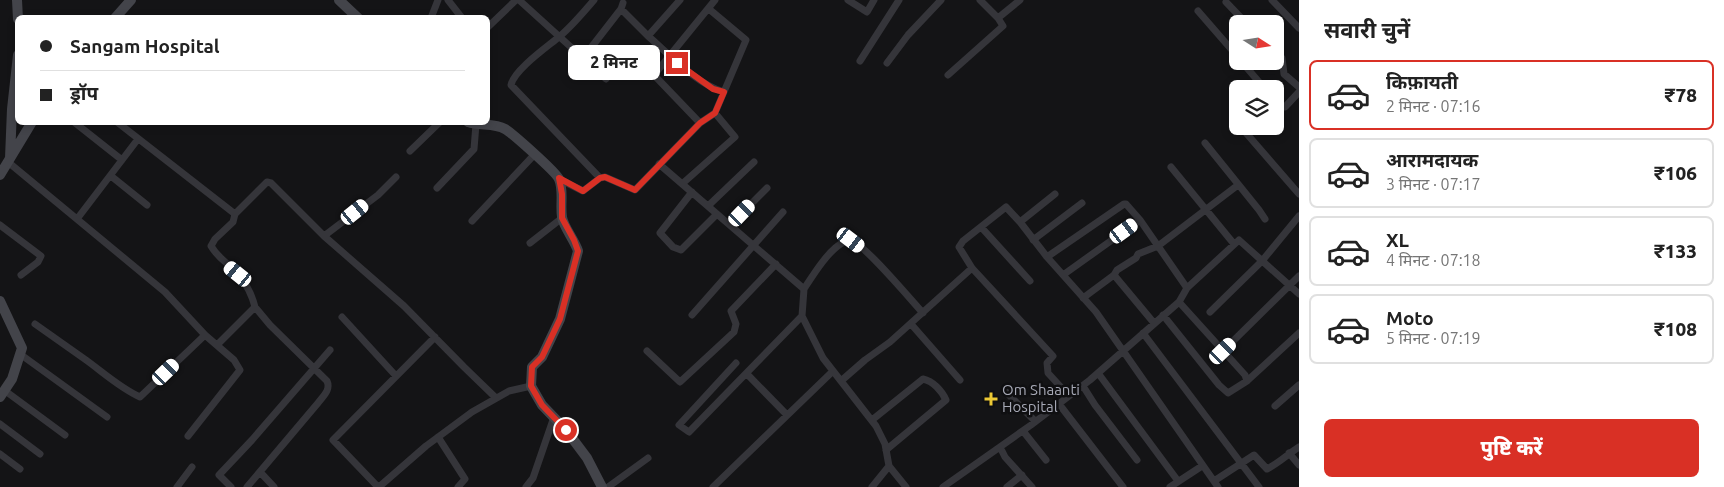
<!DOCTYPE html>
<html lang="hi">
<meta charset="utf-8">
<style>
body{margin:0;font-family:Ubuntu,"Noto Sans Devanagari",sans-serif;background:#f6f6f6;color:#222;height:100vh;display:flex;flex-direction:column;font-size:19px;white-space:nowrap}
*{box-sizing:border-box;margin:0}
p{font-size:16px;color:#767676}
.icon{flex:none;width:28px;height:28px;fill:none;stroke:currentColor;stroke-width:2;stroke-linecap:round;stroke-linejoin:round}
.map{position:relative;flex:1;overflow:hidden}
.sheet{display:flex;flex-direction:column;background:#fff;width:425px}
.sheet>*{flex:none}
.top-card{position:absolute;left:15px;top:15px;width:475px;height:110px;border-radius:8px;box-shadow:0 2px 8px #0003;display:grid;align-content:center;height:110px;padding:0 25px;background:#fff}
.needle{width:32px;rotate:102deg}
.buttons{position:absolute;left:1229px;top:15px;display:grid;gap:10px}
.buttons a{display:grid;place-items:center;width:55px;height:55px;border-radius:8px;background:#fff;box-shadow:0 2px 8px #0003;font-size:25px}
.end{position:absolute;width:22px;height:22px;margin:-11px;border:6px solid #d93025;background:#fff;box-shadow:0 0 0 2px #fff}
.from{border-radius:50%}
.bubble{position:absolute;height:35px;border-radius:8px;background:#fff;box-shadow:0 2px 8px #0003;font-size:16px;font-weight:800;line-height:35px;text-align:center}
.car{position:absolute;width:15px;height:30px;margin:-15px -8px;border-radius:6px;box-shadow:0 0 4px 1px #0007;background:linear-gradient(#fff 24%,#345 0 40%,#fff 0 76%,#345 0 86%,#fff 0)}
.top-card b{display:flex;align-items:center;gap:18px;height:48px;font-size:19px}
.top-card b+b{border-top:1px solid #e0e0e0}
.top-card i{width:12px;height:12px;background:#222}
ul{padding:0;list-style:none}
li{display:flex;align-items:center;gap:15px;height:70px;margin:0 10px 8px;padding:0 15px;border:2px solid #e0e0e0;border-radius:8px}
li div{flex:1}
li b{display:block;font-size:19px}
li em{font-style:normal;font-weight:800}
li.current{border-color:#d93025}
li>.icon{width:45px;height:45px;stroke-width:1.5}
h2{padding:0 25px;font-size:22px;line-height:60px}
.primary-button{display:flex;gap:10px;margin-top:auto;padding:10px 25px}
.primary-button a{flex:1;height:58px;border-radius:8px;background:#d93025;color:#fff;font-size:20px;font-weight:800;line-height:58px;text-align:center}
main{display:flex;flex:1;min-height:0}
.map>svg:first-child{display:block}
</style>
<main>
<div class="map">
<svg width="1299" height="487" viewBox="0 0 1299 487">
<rect width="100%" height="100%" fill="#141416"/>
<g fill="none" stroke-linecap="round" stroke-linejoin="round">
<path stroke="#35353a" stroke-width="7" d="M 448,0 L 462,18
M 519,0 L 606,79
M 594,0 C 583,13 572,26 559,37 C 547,47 514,70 511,85 L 600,178
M 680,0 L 648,36 C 670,55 696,84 724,92
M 848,0 L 867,12 L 874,0
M 1272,0 L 1299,28
M 1226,2 L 1247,24
M 621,9 L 648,36
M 1198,11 L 1238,57
M 431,18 L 438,0
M 998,18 L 1020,0
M 488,27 L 516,0
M 1275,52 L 1282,58 L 1284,74 L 1299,87
M 583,58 L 621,9 L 623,3
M 860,61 L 899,0
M 1241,61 L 1265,89
M 887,63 L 908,35 L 941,0
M 948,75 L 1003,26 L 998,18 L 980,0
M 1275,100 L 1280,106 L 1285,107 L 1299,92
M 74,122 L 122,160
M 117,122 L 235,214 L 233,222 L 215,239 L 211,246 C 220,261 229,263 239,275 C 247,285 252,295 255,307
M 700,123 L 654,75 L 715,0
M 1240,126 L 1299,194
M 1205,143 L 1259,210 L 1265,219
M 410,151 L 440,122
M 8,162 L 165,292 L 205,335 L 234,360 L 240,370 L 188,436
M 659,164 L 804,289 L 802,316 L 823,358 L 876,426 L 885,444 L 889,466 L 906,487
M 1171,167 L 1234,244
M 111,176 L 147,205
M 559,179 L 583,191 L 600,178 L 605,177 L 635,190 L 700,123 L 715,113 L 746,40 L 709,9
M 682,184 L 735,137 L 715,113
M 437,188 L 474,149 L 476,124
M 692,192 L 660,233 L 673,247 L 681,250 L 717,214
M 708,206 L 754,162
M 235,214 L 267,182 L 271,183 L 324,236 L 404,306 L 464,367 L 496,398
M 77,219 L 138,139
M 472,221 L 534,155
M 1020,222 L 1055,194
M 0,225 L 41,256 L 38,262 L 21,275
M 730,225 L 767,188
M 981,227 L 1030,281
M 324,236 L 378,195 L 396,177
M 1033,240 L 1082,203
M 530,243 L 562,218
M 1047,257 L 1124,204 L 1126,204 L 1140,220 L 1187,288
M 1063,275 L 1140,220
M 1114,275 L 1154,323
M 804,289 C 813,275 829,249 844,242 C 846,241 850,240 852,241 C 865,245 911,300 923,313
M 1083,298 L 1114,275 L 1117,270 L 1136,258 L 1138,254 L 1158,246 L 1238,185
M 1179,302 L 1245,375 L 1247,381
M 1210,312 L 1262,261 L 1299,216
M 692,315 L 783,212
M 1163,315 L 1219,385 L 1228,393 L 1247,381 L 1299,333
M 342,317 L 396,376
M 35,324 C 52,336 69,348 86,360 C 104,373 120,388 140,397 L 205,335
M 911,324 L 960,380
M 1143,333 L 1259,487
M 217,345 L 255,307 L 270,325 L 327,381 C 331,390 323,396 318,403 L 247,487
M 647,351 L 680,382 L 734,332 L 736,324 L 731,311 L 776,264
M 1223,351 L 1299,276
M 20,354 L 107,417
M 736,363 L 679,425 L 689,432 L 802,316
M 1098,373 L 1178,481
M 747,374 L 787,415
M 841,381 L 865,360 L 890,342 L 972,268
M 1083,386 L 1095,405 L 1137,460
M 4,390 L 65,435
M 1006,392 L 1035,421
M 1069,396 L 1048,373 L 1047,363 L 1053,356 L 972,268 L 959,247 L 963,241 L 1006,207 L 1020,222 L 1047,257 L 1096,312 L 1218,487
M 1059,404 L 1123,487
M 1275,406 L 1299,385
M 872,420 L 923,379 C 933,381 942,391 946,400 L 886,450
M 0,424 L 40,454
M 1023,431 L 1046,460
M 438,437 L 465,479 L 458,487
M 1000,447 L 1005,457 L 1032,487
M 1289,453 L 1299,465
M 0,454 L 20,469
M 260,472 L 274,487
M 1214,481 L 1254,455 L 1267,469 C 1279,463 1288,454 1299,447
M 177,487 L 192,467
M 231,487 L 219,475 L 252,440 L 330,350
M 378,487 L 333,440 L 435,337
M 379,487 L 426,446 L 472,412 L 509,391 L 531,386
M 526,487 L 533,478 L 554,417
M 608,487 L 648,458
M 713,487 L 833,371
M 872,487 L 889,466
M 943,487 L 1031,425 L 1090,380 L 1179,302 L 1187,288 L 1239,240 L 1299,294
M 1007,487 L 1022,475
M 1170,487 L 1202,466"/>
<path stroke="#43444a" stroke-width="10" d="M 17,0 L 18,19
M 339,0 L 358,18
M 115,18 L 131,0
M 468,122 C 480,126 494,123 505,129 C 512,133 556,172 559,179 C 564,190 560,205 562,217 C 563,226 575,241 578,251 L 560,319 L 542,357 L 532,367 L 531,386 L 542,405 L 566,430 L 587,458 L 602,487
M 10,158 L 12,109 L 18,55
M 0,175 L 32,122
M 0,301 L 22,348 L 12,379 L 0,397"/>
</g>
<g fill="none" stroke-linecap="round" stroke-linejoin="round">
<path stroke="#d93025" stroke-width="6" d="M 566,430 L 542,405 L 531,386 L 532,367 L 542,357 L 560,319 L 578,251 L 574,240 L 562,218 L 562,194 L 559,178 L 583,191 L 600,178 L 605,177 L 635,190 L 700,123 L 715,113 L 724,92 L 713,89 L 677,63"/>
</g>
<path fill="#ecc935" stroke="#0f0f11" stroke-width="2" d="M988.5 391.5h5v5h5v5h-5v5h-5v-5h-5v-5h5z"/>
<g text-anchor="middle" stroke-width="5" stroke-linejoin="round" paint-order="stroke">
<g font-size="15" fill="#a6a8b5" stroke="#0f0f11" text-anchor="start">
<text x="1002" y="395">Om Shaanti<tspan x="1002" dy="17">Hospital</tspan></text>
</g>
</g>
</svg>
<div class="buttons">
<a><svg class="needle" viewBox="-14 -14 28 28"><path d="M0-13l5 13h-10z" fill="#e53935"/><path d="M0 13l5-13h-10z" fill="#767676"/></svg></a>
<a><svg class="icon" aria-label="layers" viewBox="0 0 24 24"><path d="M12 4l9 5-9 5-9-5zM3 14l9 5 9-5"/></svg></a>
</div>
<i class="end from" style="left:566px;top:430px"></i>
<i class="end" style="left:677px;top:63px"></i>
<div class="bubble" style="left:568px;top:45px;width:92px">2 मिनट</div>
<i class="car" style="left:355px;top:212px;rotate:51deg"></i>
<i class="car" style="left:742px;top:213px;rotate:44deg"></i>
<i class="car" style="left:1124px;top:231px;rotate:54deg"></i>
<i class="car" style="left:851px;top:240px;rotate:127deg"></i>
<i class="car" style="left:238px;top:274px;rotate:309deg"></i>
<i class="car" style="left:1223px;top:351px;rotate:46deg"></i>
<i class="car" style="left:166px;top:372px;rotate:46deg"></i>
<div class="top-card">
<b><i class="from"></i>Sangam Hospital</b>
<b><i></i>ड्रॉप</b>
</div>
</div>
<section class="sheet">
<h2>सवारी चुनें</h2>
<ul>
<li class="current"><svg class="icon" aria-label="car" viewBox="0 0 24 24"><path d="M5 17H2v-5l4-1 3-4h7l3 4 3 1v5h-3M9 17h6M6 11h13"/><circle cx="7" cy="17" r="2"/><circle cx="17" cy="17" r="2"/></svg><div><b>किफ़ायती</b><p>2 मिनट · 07:16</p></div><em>₹78</em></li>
<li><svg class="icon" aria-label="car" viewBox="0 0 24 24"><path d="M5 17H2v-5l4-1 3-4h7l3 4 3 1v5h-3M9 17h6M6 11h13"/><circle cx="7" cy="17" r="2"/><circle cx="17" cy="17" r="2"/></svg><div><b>आरामदायक</b><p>3 मिनट · 07:17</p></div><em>₹106</em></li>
<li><svg class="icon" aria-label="car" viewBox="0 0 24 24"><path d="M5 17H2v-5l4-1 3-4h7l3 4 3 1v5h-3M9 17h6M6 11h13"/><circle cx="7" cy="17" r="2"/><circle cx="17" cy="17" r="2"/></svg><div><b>XL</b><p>4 मिनट · 07:18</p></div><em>₹133</em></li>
<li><svg class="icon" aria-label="car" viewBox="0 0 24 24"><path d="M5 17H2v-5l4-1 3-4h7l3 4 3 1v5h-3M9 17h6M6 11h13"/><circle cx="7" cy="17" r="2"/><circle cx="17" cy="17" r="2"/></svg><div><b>Moto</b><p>5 मिनट · 07:19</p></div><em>₹108</em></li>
</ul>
<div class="primary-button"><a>पुष्टि करें</a></div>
</section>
</main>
